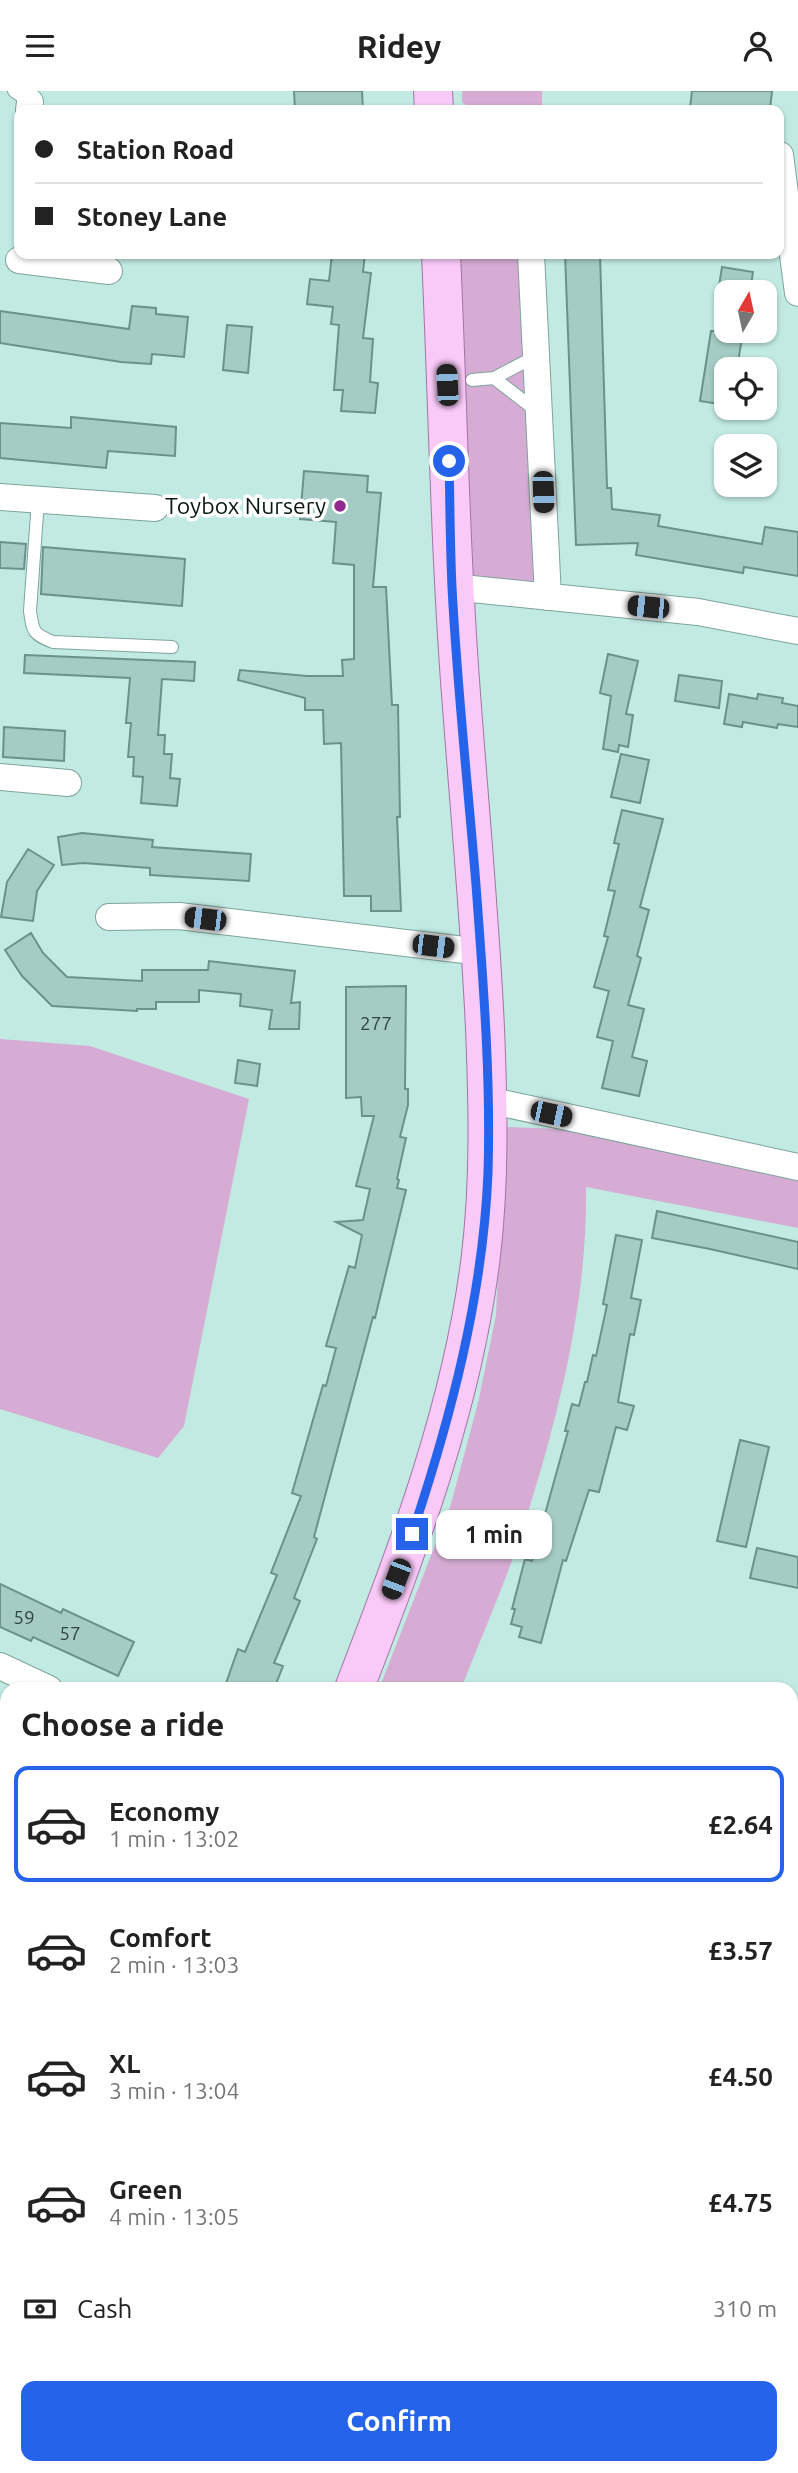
<!DOCTYPE html>
<meta charset="utf-8">
<style>
body{margin:0;font-family:Ubuntu,sans-serif;background:#f6f6f6;color:#222;height:100vh;display:flex;flex-direction:column;font-size:26px;white-space:nowrap}
*{box-sizing:border-box;margin:0}
p{font-size:23px;color:#767676}
.icon{flex:none;width:38px;height:38px;fill:none;stroke:currentColor;stroke-width:2;stroke-linecap:round;stroke-linejoin:round}
.map{position:relative;flex:1;overflow:hidden}
.panel{position:absolute;left:0px;top:1591px;width:798px;height:793px;display:flex;flex-direction:column;background:#fff;border-radius:21px 21px 0 0;box-shadow:0 2px 5px #0004}
.panel>*{flex:none}
.top-card{position:absolute;left:14px;top:14px;width:770px;height:154px;border-radius:14px;box-shadow:0 2px 5px #0004;display:grid;align-content:center;height:154px;padding:0 21px;background:#fff}
.needle{width:46px;rotate:9deg}
.fabs{position:absolute;left:714px;top:189px;display:grid;gap:14px}
.fabs a{display:grid;place-items:center;width:63px;height:63px;border-radius:14px;background:#fff;box-shadow:0 2px 5px #0004;font-size:35px}
.end{position:absolute;width:32px;height:32px;margin:-16px;border:9px solid #2563eb;background:#fff;box-shadow:0 0 0 4px #fff}
.from{border-radius:50%}
.bubble{position:absolute;height:49px;border-radius:14px;background:#fff;box-shadow:0 2px 5px #0004;font-size:23px;font-weight:700;line-height:49px;text-align:center}
.car{position:absolute;width:21px;height:42px;margin:-21px -10px;border-radius:9px;box-shadow:0 0 5px 2px #0007;background:linear-gradient(#222 24%,#8ab4d8 0 40%,#222 0 76%,#8ab4d8 0 86%,#222 0)}
.top-card b{display:flex;align-items:center;gap:24px;height:66px;font-size:26px}
.top-card b+b{border-top:2px solid #e0e0e0}
.top-card i{width:18px;height:18px;background:#222}
ul{padding:0;list-style:none}
li{display:flex;align-items:center;gap:21px;height:116px;margin:0 14px 10px;padding:0 7px;border:4px solid transparent;border-radius:14px}
li div{flex:1}
li b{display:block;font-size:26px}
li em{font-style:normal;font-weight:700}
li.current{border-color:#2563eb}
li>.icon{width:63px;height:63px;stroke-width:1.5}
h2{padding:0 21px;font-size:32px;line-height:84px}
.pay{display:flex;align-items:center;gap:18px;height:77px;padding:0 21px;font-size:26px}
.pay p{margin-inline-start:auto}
.action{display:flex;gap:14px;margin-top:auto;padding:14px 21px}
.action a{flex:1;height:80px;border-radius:14px;background:#2563eb;color:#fff;font-size:28px;font-weight:700;line-height:80px;text-align:center}
header{display:flex;justify-content:space-between;align-items:center;height:91px;padding:0 21px;background:#fff;font-size:32px;font-weight:700}
.map>svg:first-child{display:block}
</style>
<header><svg class="icon" aria-label="menu" viewBox="0 0 24 24"><path d="M4 6h16M4 12h16M4 18h16"/></svg>Ridey<svg class="icon" aria-label="person" viewBox="0 0 24 24"><circle cx="12" cy="8" r="4"/><path d="M4 21q1-7 8-7t8 7"/></svg></header>
<div class="map">
<svg width="798" height="2382" viewBox="0 0 798 2382">
<rect width="100%" height="100%" fill="#c1eae2"/>
<path fill="#d6acd4" d="M 462,0 L 542,0 L 542,17 L 470,18 L 462,11 Z
M 458,163 L 518,163 L 539,493 L 471,487 Z
M 0,948 L 90,955 L 249,1008 L 184,1335 L 158,1367 L 0,1318 Z
M 505,1036 L 561,1038 L 798,1087 L 798,1137 L 586,1096 C 588,1209 558,1327 524,1434 C 507,1489 482,1543 461,1598 L 379,1598 L 451,1413 L 478,1312 L 496,1224 Z
M 7,2066 L 7,2149 L 0,2158 L 0,2072 Z"/>
<path fill="#a4ccc4" stroke="#6b928a" stroke-width="2" d="M 294,0 L 362,0 L 363,19 L 295,19 Z
M 692,0 L 772,0 L 770,19 L 705,19 L 690,17 Z
M 332,163 L 365,163 L 363,181 L 371,182 L 363,247 L 373,248 L 370,291 L 378,292 L 375,322 L 341,320 L 343,299 L 334,299 L 339,234 L 331,233 L 333,216 L 307,213 L 310,188 L 329,190 Z
M 565,163 L 600,163 L 607,397 L 611,397 L 612,418 L 660,424 L 658,435 L 762,453 L 765,436 L 798,441 L 798,485 L 744,476 L 743,482 L 636,464 L 638,452 L 576,454 Z
M 722,176 L 753,181 L 750,201 L 718,201 Z
M 132,215 L 156,217 L 156,223 L 188,226 L 184,266 L 152,263 L 151,273 L 121,271 L 0,252 L 0,220 L 129,238 Z
M 227,234 L 252,236 L 248,282 L 223,279 Z
M 711,240 L 743,240 L 737,278 L 726,278 L 726,314 L 700,310 Z
M 71,326 L 176,336 L 175,365 L 108,360 L 106,377 L 0,367 L 0,332 L 71,337 Z
M 304,380 L 368,385 L 367,401 L 381,402 L 373,496 L 386,496 L 392,614 L 398,614 L 400,726 L 397,726 L 401,820 L 371,820 L 371,805 L 344,805 L 341,652 L 324,653 L 323,619 L 305,619 L 305,607 L 238,589 L 240,579 L 307,585 L 343,585 L 342,569 L 354,568 L 354,474 L 333,472 L 336,431 L 300,428 Z
M 0,451 L 26,453 L 24,478 L 0,477 Z
M 43,456 L 185,468 L 182,515 L 41,503 Z
M 608,563 L 638,570 L 626,623 L 633,624 L 628,656 L 619,654 L 618,661 L 603,658 L 611,605 L 600,602 Z
M 25,564 L 195,571 L 194,590 L 162,588 L 158,644 L 165,644 L 164,663 L 172,663 L 170,687 L 180,688 L 177,715 L 141,712 L 143,686 L 133,685 L 134,666 L 128,666 L 131,632 L 126,632 L 130,587 L 24,582 Z
M 679,584 L 722,590 L 719,617 L 675,610 Z
M 729,603 L 757,608 L 758,603 L 783,607 L 782,612 L 798,615 L 798,636 L 778,633 L 777,637 L 743,631 L 742,636 L 724,633 Z
M 4,636 L 65,640 L 64,670 L 3,666 Z
M 621,663 L 649,669 L 640,712 L 611,706 Z
M 622,719 L 663,728 L 640,816 L 649,819 L 637,865 L 641,867 L 628,914 L 644,918 L 632,966 L 647,970 L 639,1005 L 602,997 L 613,950 L 597,946 L 609,900 L 594,896 L 608,846 L 604,845 L 615,800 L 608,799 L 619,753 L 614,752 Z
M 82,742 L 153,749 L 152,756 L 251,763 L 249,790 L 150,784 L 150,777 L 83,772 L 62,774 L 58,746 Z
M 28,758 L 54,774 L 37,800 L 33,830 L 1,826 L 7,791 Z
M 31,842 L 43,862 L 67,886 L 142,890 L 142,879 L 208,879 L 209,870 L 295,880 L 291,912 L 300,911 L 299,938 L 269,938 L 272,919 L 240,915 L 241,903 L 199,899 L 199,911 L 156,911 L 156,918 L 137,918 L 137,920 L 52,915 L 22,885 L 5,859 Z
M 406,895 L 405,998 L 408,998 L 408,1014 L 400,1046 L 406,1047 L 397,1088 L 399,1089 L 397,1097 L 406,1099 L 375,1227 L 373,1226 L 314,1446 L 317,1448 L 294,1507 L 300,1510 L 274,1572 L 283,1575 L 274,1598 L 224,1598 L 238,1558 L 245,1561 L 277,1484 L 271,1482 L 301,1405 L 292,1402 L 323,1294 L 326,1295 L 336,1257 L 326,1255 L 349,1175 L 355,1177 L 362,1144 L 336,1131 L 363,1129 L 370,1098 L 356,1095 L 374,1025 L 362,1025 L 361,1006 L 346,1007 L 346,896 Z
M 238,969 L 260,973 L 257,995 L 235,992 Z
M 657,1120 L 798,1151 L 798,1178 L 710,1158 L 652,1147 Z
M 616,1144 L 642,1149 L 631,1207 L 641,1209 L 634,1244 L 630,1243 L 618,1311 L 634,1315 L 627,1339 L 616,1336 L 599,1401 L 589,1399 L 566,1470 L 563,1469 L 541,1552 L 519,1546 L 522,1536 L 511,1533 L 515,1518 L 512,1518 L 525,1468 L 532,1470 L 568,1340 L 565,1340 L 572,1313 L 579,1315 L 585,1291 L 587,1291 L 593,1264 L 596,1265 L 607,1214 L 603,1213 Z
M 740,1349 L 769,1356 L 746,1456 L 717,1450 Z
M 757,1457 L 798,1466 L 798,1497 L 750,1487 Z
M 0,1493 L 61,1522 L 63,1518 L 134,1551 L 118,1585 L 33,1546 L 31,1550 L 0,1536 Z"/>
<g fill="none" stroke-linecap="round" stroke-linejoin="round">
<g stroke="#7da49c" stroke-width="14">
<path id="lane" d="M 14,0 L 30,11
M 494,287 L 538,321
M 472,289 L 494,287 L 538,264
M 38,409 L 30,520 C 33,541 33,543 53,551 L 172,556"/>
</g>
<g stroke="#7da49c" stroke-width="28">
<path id="street" d="M 29,19 L 30,11
M 780,64 L 798,202
M 531,163 L 548,506
M 19,169 L 109,180
M 0,406 L 155,417
M 452,496 L 698,521 L 798,540
M 0,686 L 68,692
M 109,826 L 179,825 L 481,861
M 488,1009 L 798,1076
M 0,1575 L 49,1598
M 791,1816 L 798,1818
M 791,1852 L 798,1853
M 0,2183 L 7,2175
M 566,2382 L 569,2376"/>
</g>
<g stroke="#a274a5" stroke-width="40">
<path id="primary" d="M 433,0 L 434,19
M 354,1598 C 408,1457 463,1315 481,1164 C 490,1088 488,1013 485,937 C 480,830 470,723 462,616 C 450,465 448,314 441,163
M 0,2040 L 7,2033"/>
</g>
<use href="#lane" stroke="#fff" stroke-width="12"/>
<use href="#street" stroke="#fff" stroke-width="26"/>
<use href="#primary" stroke="#f9c9f7" stroke-width="38"/>
</g>
<g fill="none" stroke-linecap="round" stroke-linejoin="round">
<path stroke="#2563eb" stroke-width="9" d="M 412,1443 C 451,1326 483,1205 488,1082 C 491,986 483,889 476,794 C 468,695 457,595 452,496 C 450,454 450,412 449,370"/>
</g>
<circle fill="#8f298f" stroke="#fff" stroke-width="2.5" cx="340" cy="415" r="7"/>
<g text-anchor="middle" stroke-width="7" stroke-linejoin="round" paint-order="stroke">
<g font-size="19" fill="#304542">
<text x="376" y="939">277</text>
<text x="24" y="1533">59</text>
<text x="70" y="1549">57</text>
</g>
<g font-size="23" fill="#091816" stroke="#fff" text-anchor="end">
<text x="326" y="423">Toybox Nursery</text>
</g>
</g>
</svg>
<div class="fabs">
<a><svg class="needle" viewBox="-14 -14 28 28"><path d="M0-13l5 13h-10z" fill="#e53935"/><path d="M0 13l5-13h-10z" fill="#767676"/></svg></a>
<a><svg class="icon" aria-label="locate" viewBox="0 0 24 24"><circle cx="12" cy="12" r="6"/><path d="M12 2v4M12 18v4M2 12h4M18 12h4"/></svg></a>
<a><svg class="icon" aria-label="layers" viewBox="0 0 24 24"><path d="M12 4l9 5-9 5-9-5zM3 14l9 5 9-5"/></svg></a>
</div>
<i class="end from" style="left:449px;top:370px"></i>
<i class="end" style="left:412px;top:1443px"></i>
<div class="bubble" style="left:436px;top:1419px;width:116px">1 min</div>
<i class="car" style="left:447px;top:294px;rotate:357deg"></i>
<i class="car" style="left:543px;top:401px;rotate:178deg"></i>
<i class="car" style="left:648px;top:516px;rotate:276deg"></i>
<i class="car" style="left:205px;top:828px;rotate:277deg"></i>
<i class="car" style="left:433px;top:855px;rotate:97deg"></i>
<i class="car" style="left:551px;top:1023px;rotate:102deg"></i>
<i class="car" style="left:396px;top:1488px;rotate:201deg"></i>
<div class="top-card">
<b><i class="from"></i>Station Road</b>
<b><i></i>Stoney Lane</b>
</div>
<section class="panel">
<h2>Choose a ride</h2>
<ul>
<li class="current"><svg class="icon" aria-label="car" viewBox="0 0 24 24"><path d="M5 17H2v-5l4-1 3-4h7l3 4 3 1v5h-3M9 17h6M6 11h13"/><circle cx="7" cy="17" r="2"/><circle cx="17" cy="17" r="2"/></svg><div><b>Economy</b><p>1 min · 13:02</p></div><em>£2.64</em></li>
<li><svg class="icon" aria-label="car" viewBox="0 0 24 24"><path d="M5 17H2v-5l4-1 3-4h7l3 4 3 1v5h-3M9 17h6M6 11h13"/><circle cx="7" cy="17" r="2"/><circle cx="17" cy="17" r="2"/></svg><div><b>Comfort</b><p>2 min · 13:03</p></div><em>£3.57</em></li>
<li><svg class="icon" aria-label="car" viewBox="0 0 24 24"><path d="M5 17H2v-5l4-1 3-4h7l3 4 3 1v5h-3M9 17h6M6 11h13"/><circle cx="7" cy="17" r="2"/><circle cx="17" cy="17" r="2"/></svg><div><b>XL</b><p>3 min · 13:04</p></div><em>£4.50</em></li>
<li><svg class="icon" aria-label="car" viewBox="0 0 24 24"><path d="M5 17H2v-5l4-1 3-4h7l3 4 3 1v5h-3M9 17h6M6 11h13"/><circle cx="7" cy="17" r="2"/><circle cx="17" cy="17" r="2"/></svg><div><b>Green</b><p>4 min · 13:05</p></div><em>£4.75</em></li>
</ul>
<div class="pay"><svg class="icon" aria-label="cash" viewBox="0 0 24 24"><path d="M3 7h18v10H3z"/><circle cx="12" cy="12" r="2"/></svg>Cash<p>310 m</p></div>
<div class="action"><a>Confirm</a></div>
</section>
</div>
